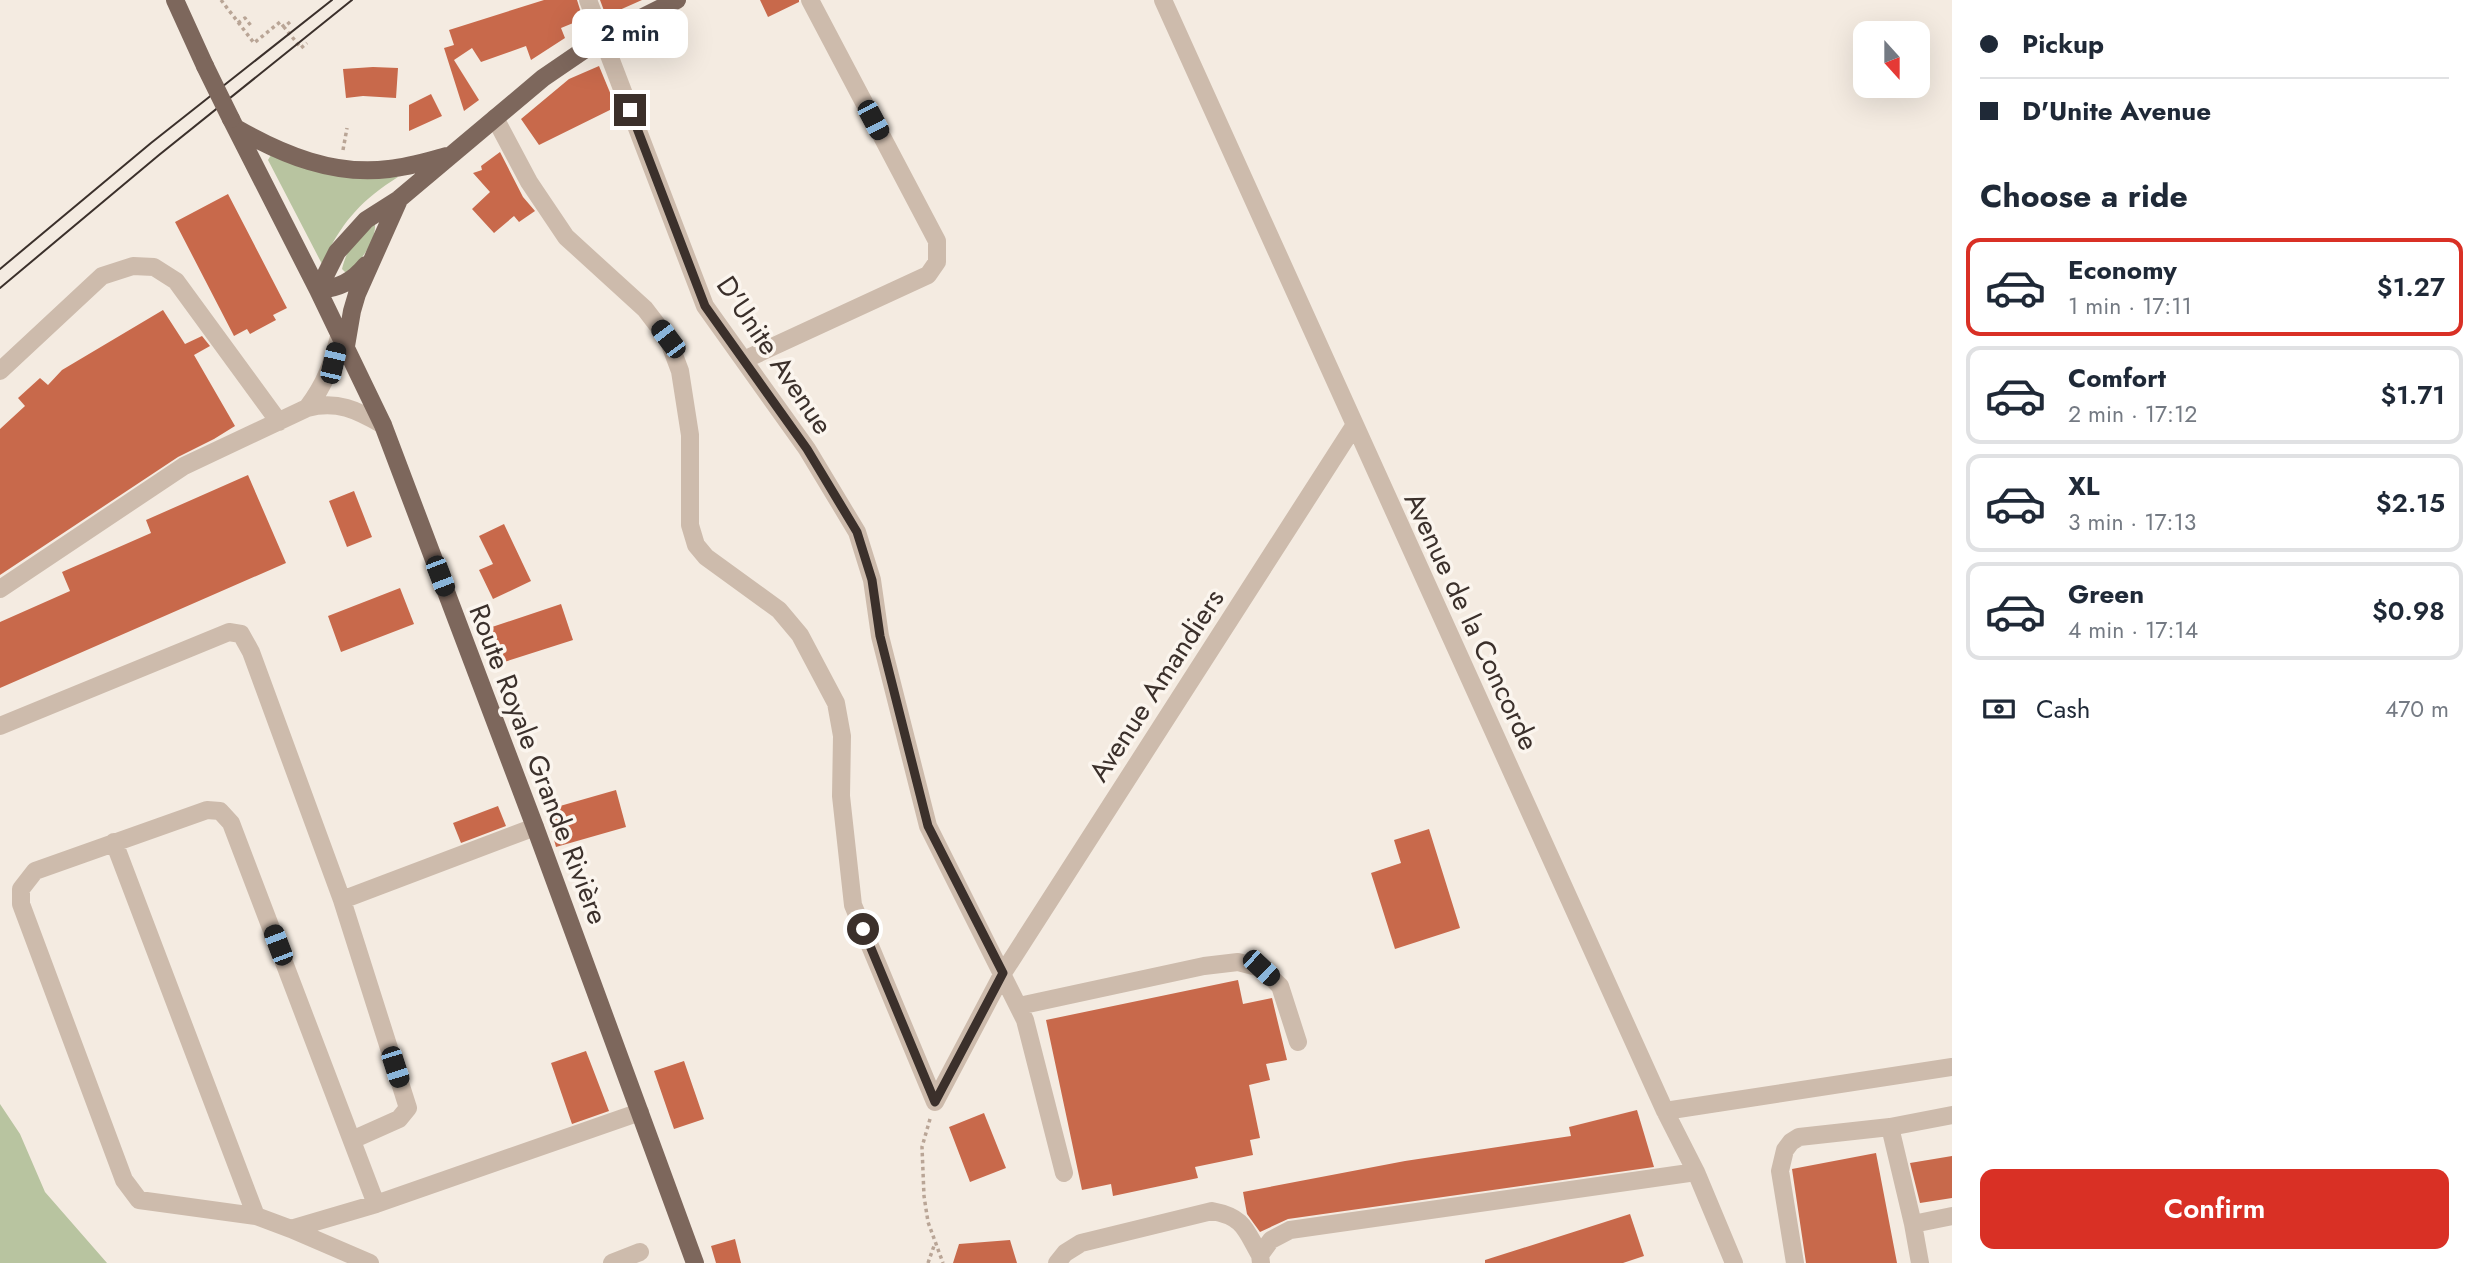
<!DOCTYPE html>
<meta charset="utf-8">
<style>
body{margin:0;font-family:Jost,sans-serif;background:#f6f6f7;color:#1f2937;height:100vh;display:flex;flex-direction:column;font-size:26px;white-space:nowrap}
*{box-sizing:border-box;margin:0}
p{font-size:23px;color:#747a83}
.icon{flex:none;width:38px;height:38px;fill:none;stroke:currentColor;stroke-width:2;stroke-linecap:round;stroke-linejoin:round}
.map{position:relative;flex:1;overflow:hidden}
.side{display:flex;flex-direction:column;background:#fff;width:525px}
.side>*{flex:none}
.guide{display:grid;align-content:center;height:154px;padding:0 28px;background:#fff}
.needle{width:46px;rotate:159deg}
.fabs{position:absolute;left:1853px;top:21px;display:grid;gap:14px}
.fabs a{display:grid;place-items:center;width:77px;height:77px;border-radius:14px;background:#fff;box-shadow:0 7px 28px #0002;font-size:35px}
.end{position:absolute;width:32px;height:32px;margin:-16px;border:9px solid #3b302b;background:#fff;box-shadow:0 0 0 4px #fff}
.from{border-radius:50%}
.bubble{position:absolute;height:49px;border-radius:14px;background:#fff;box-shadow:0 7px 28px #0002;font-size:23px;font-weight:600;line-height:49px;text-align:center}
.car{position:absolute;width:21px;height:42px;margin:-21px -10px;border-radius:9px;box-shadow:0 0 5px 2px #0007;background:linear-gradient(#222 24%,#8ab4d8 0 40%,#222 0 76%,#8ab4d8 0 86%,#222 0)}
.guide b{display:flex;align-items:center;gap:24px;height:66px;font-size:26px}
.guide b+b{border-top:2px solid #e0e1e3}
.guide i{width:18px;height:18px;background:#1f2937}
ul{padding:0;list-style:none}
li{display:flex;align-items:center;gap:21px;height:98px;margin:0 14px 10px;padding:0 14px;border:4px solid #e0e1e3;border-radius:14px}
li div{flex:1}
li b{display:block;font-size:26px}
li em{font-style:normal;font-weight:600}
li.selected{border-color:#d93025}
li>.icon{width:63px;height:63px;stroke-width:1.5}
h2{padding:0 28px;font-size:32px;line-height:84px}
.pay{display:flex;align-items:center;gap:18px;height:77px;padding:0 28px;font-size:26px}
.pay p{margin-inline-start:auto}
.button{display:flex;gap:14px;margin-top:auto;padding:14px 28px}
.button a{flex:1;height:80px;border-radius:14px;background:#d93025;color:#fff;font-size:28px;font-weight:600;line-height:80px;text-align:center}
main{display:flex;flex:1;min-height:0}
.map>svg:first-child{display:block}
</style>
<main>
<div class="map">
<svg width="1952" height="1263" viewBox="0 0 1952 1263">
<rect width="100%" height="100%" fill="#f4ebe1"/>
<path fill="#b8c4a0" d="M 271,155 L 398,177 C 360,201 341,223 322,264 L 268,160 Z
M 375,224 C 376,243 360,262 346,273 L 342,269 C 347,248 357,235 375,224 Z
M 0,1104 L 20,1134 L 45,1192 L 107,1263 L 0,1263 Z"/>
<path fill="#c8694b" d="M 544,0 L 577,0 L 583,19 L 561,28 L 565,38 L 531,60 L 526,46 L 481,62 L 472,48 L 454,60 L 479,100 L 464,111 L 444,48 L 454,45 L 449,30 Z
M 600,0 L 642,0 L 606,16 Z
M 760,0 L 799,0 L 799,2 L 768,17 Z
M 599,66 L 616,107 L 539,145 L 521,119 L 569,79 Z
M 373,67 L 398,68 L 396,98 L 363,96 L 346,98 L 343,69 Z
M 431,94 L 442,116 L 409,131 L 409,105 Z
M 500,152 L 523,197 L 535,211 L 519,222 L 514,216 L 494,233 L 472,209 L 490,192 L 473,173 L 482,170 L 481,166 Z
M 228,194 L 287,308 L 273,315 L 276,320 L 250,334 L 247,329 L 234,336 L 175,222 Z
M 163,310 L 185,344 L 202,336 L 210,346 L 194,355 L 235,426 L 214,439 L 178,457 L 0,575 L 0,429 L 25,406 L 18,398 L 40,378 L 48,385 L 62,370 Z
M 248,475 L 286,563 L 0,688 L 0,622 L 70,591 L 62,572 L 151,533 L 146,520 Z
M 354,491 L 372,537 L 347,547 L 329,501 Z
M 504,524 L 531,581 L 493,599 L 479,570 L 493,564 L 479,536 Z
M 400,588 L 414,624 L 341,652 L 328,616 Z
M 561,604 L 573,640 L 498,664 L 486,629 Z
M 616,790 L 626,827 L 556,847 L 546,810 Z
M 498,806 L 506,826 L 461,843 L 453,823 Z
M 1429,829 L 1460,928 L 1395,949 L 1371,873 L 1401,863 L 1394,840 Z
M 1238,980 L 1243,1004 L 1272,998 L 1287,1060 L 1266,1064 L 1270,1080 L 1249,1085 L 1260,1138 L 1250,1140 L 1253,1155 L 1195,1167 L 1198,1178 L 1113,1196 L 1111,1184 L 1082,1190 L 1046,1020 Z
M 586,1051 L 609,1111 L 572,1124 L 551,1063 Z
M 684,1061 L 704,1119 L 674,1129 L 654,1071 Z
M 1637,1110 L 1654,1167 L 1288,1219 L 1260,1232 L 1247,1214 L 1243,1192 L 1405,1161 L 1571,1136 L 1569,1127 Z
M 984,1113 L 1006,1168 L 970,1182 L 949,1127 Z
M 1876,1153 L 1897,1263 L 1806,1263 L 1792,1169 Z
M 1952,1156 L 1952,1198 L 1920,1203 L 1910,1163 Z
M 1630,1214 L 1644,1256 L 1623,1263 L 1485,1263 L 1485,1260 Z
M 735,1239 L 741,1263 L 716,1263 L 711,1246 Z
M 1010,1240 L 1017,1263 L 953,1263 L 959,1244 Z"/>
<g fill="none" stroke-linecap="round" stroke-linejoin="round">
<path stroke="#b9a596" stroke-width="3.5" stroke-dasharray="3.5 3.5" stroke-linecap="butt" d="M 221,0 L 254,43 L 280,22 L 284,27
M 290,22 L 284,27 L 301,48 L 307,43
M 238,23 L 245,18 L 252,27
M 343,150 L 347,128
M 930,1119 L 922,1147 L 924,1196 L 928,1222 L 943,1263
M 928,1263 L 935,1243"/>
<path stroke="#cdbbac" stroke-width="18" d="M 588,0 L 705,306 L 807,449 L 857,532 L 872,580 L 880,636 L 928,826 L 1025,1020 L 1064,1173
M 1163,0 L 1665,1111 L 1696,1172 L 1734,1263
M 495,118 L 529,182 L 566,237 L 645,309 L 668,339 L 680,371 L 690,435 L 690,525 L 696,545 L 706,557 L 779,610 L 800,635 L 836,703 L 842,736 L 841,796 L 853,905 L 935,1102
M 744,360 L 928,275 L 937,262 L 937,241 L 810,0
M 0,371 L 102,276 L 133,266 L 154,267 L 176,281 L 279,422
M 307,408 C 326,383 332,364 340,333
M 0,589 L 184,466 L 307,408 C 337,400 357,410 383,425
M 0,726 L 229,632 L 241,634 L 251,652 L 342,900 L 408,1108 L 399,1119 L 352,1140
M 114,842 L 256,1216
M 342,900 L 535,827
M 1019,1006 L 1204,966 L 1238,962 L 1261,968 L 1280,986 L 1298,1042
M 935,1102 L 1003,973 L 1354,426
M 1665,1111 L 1952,1067
M 1890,1127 L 1913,1224
M 376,1204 L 231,823 L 220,811 L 207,810 L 35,871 L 21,889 L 21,904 L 124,1180 L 139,1200 L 256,1216 L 291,1229 L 376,1204 L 640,1112
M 291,1229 L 370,1263
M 612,1263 L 640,1252
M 1057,1263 L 1065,1253 L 1081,1243 L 1212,1211 C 1244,1217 1245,1229 1260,1255
M 1261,1263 L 1260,1255 L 1271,1240 L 1290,1230 L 1696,1172
M 1795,1263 L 1780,1171 L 1785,1150 L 1791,1142 L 1799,1137 L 1890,1127 L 1952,1115
M 1920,1263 L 1913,1224 L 1952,1216"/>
<path stroke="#7d675c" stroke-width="18" d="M 175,0 L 205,66
M 231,119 L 318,290 L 383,425 L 535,827 L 695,1263
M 236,128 C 283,155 334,176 389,169 C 409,167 428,161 447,156
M 318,290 L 337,252 L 366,220 L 399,199 L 543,78 L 603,37 L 677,0
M 318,290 C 339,288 352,282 366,265
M 346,346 L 352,311 L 357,294 L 398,202"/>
<path stroke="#3b302b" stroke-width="2" d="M 0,269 L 151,143 L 332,0
M 0,288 L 159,155 L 352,0"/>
<path stroke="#7d675c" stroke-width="18" d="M 205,66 L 231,119"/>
</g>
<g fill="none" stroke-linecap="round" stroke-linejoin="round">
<path stroke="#3b302b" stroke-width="9" d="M 630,110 L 705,306 L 807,449 L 857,532 L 872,580 L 880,636 L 928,826 L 1003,973 L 935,1102 L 863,929"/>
</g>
<g text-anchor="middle" stroke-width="7" stroke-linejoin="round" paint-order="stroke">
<g font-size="28" fill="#3b302b" stroke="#fbf5ee">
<text transform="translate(775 355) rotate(56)" y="10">D'Unite Avenue</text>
<text transform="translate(1472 621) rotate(65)" y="10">Avenue de la Concorde</text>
<text transform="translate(1156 685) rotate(-57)" y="10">Avenue Amandiers</text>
<text transform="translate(539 764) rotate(69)" y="10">Route Royale Grande Rivière</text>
</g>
</g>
</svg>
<div class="fabs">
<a><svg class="needle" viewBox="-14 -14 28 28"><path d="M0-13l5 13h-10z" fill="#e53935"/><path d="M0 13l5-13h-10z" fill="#747a83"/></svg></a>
</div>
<i class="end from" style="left:863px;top:929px"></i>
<i class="end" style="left:630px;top:110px"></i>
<div class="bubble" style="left:572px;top:9px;width:116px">2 min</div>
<i class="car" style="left:873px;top:120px;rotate:152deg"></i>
<i class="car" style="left:668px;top:339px;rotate:323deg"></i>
<i class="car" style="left:333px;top:363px;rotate:13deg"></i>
<i class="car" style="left:440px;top:576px;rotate:159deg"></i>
<i class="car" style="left:278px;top:945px;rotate:339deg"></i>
<i class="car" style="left:1261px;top:968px;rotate:133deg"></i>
<i class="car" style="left:395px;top:1067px;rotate:162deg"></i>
</div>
<section class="side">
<div class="guide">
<b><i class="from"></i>Pickup</b>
<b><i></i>D'Unite Avenue</b>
</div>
<h2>Choose a ride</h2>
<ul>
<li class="selected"><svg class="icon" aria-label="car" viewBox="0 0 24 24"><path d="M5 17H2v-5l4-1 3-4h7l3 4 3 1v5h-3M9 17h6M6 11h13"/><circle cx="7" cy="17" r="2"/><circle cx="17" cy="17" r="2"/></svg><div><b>Economy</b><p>1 min · 17:11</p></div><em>$1.27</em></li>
<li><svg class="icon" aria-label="car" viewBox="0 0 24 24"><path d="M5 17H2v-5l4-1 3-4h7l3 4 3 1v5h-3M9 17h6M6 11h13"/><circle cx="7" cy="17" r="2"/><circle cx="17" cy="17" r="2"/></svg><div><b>Comfort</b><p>2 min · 17:12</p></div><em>$1.71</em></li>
<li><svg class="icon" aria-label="car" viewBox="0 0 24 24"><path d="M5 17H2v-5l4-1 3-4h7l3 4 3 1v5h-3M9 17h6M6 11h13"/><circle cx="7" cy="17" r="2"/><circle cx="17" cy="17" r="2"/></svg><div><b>XL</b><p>3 min · 17:13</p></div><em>$2.15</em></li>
<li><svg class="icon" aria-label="car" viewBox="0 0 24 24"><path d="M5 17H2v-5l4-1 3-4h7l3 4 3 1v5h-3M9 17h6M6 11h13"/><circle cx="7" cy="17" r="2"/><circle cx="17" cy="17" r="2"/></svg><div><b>Green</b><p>4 min · 17:14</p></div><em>$0.98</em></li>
</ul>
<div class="pay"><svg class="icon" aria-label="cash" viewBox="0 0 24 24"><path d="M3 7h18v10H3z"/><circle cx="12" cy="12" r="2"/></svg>Cash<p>470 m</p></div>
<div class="button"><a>Confirm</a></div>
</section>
</main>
